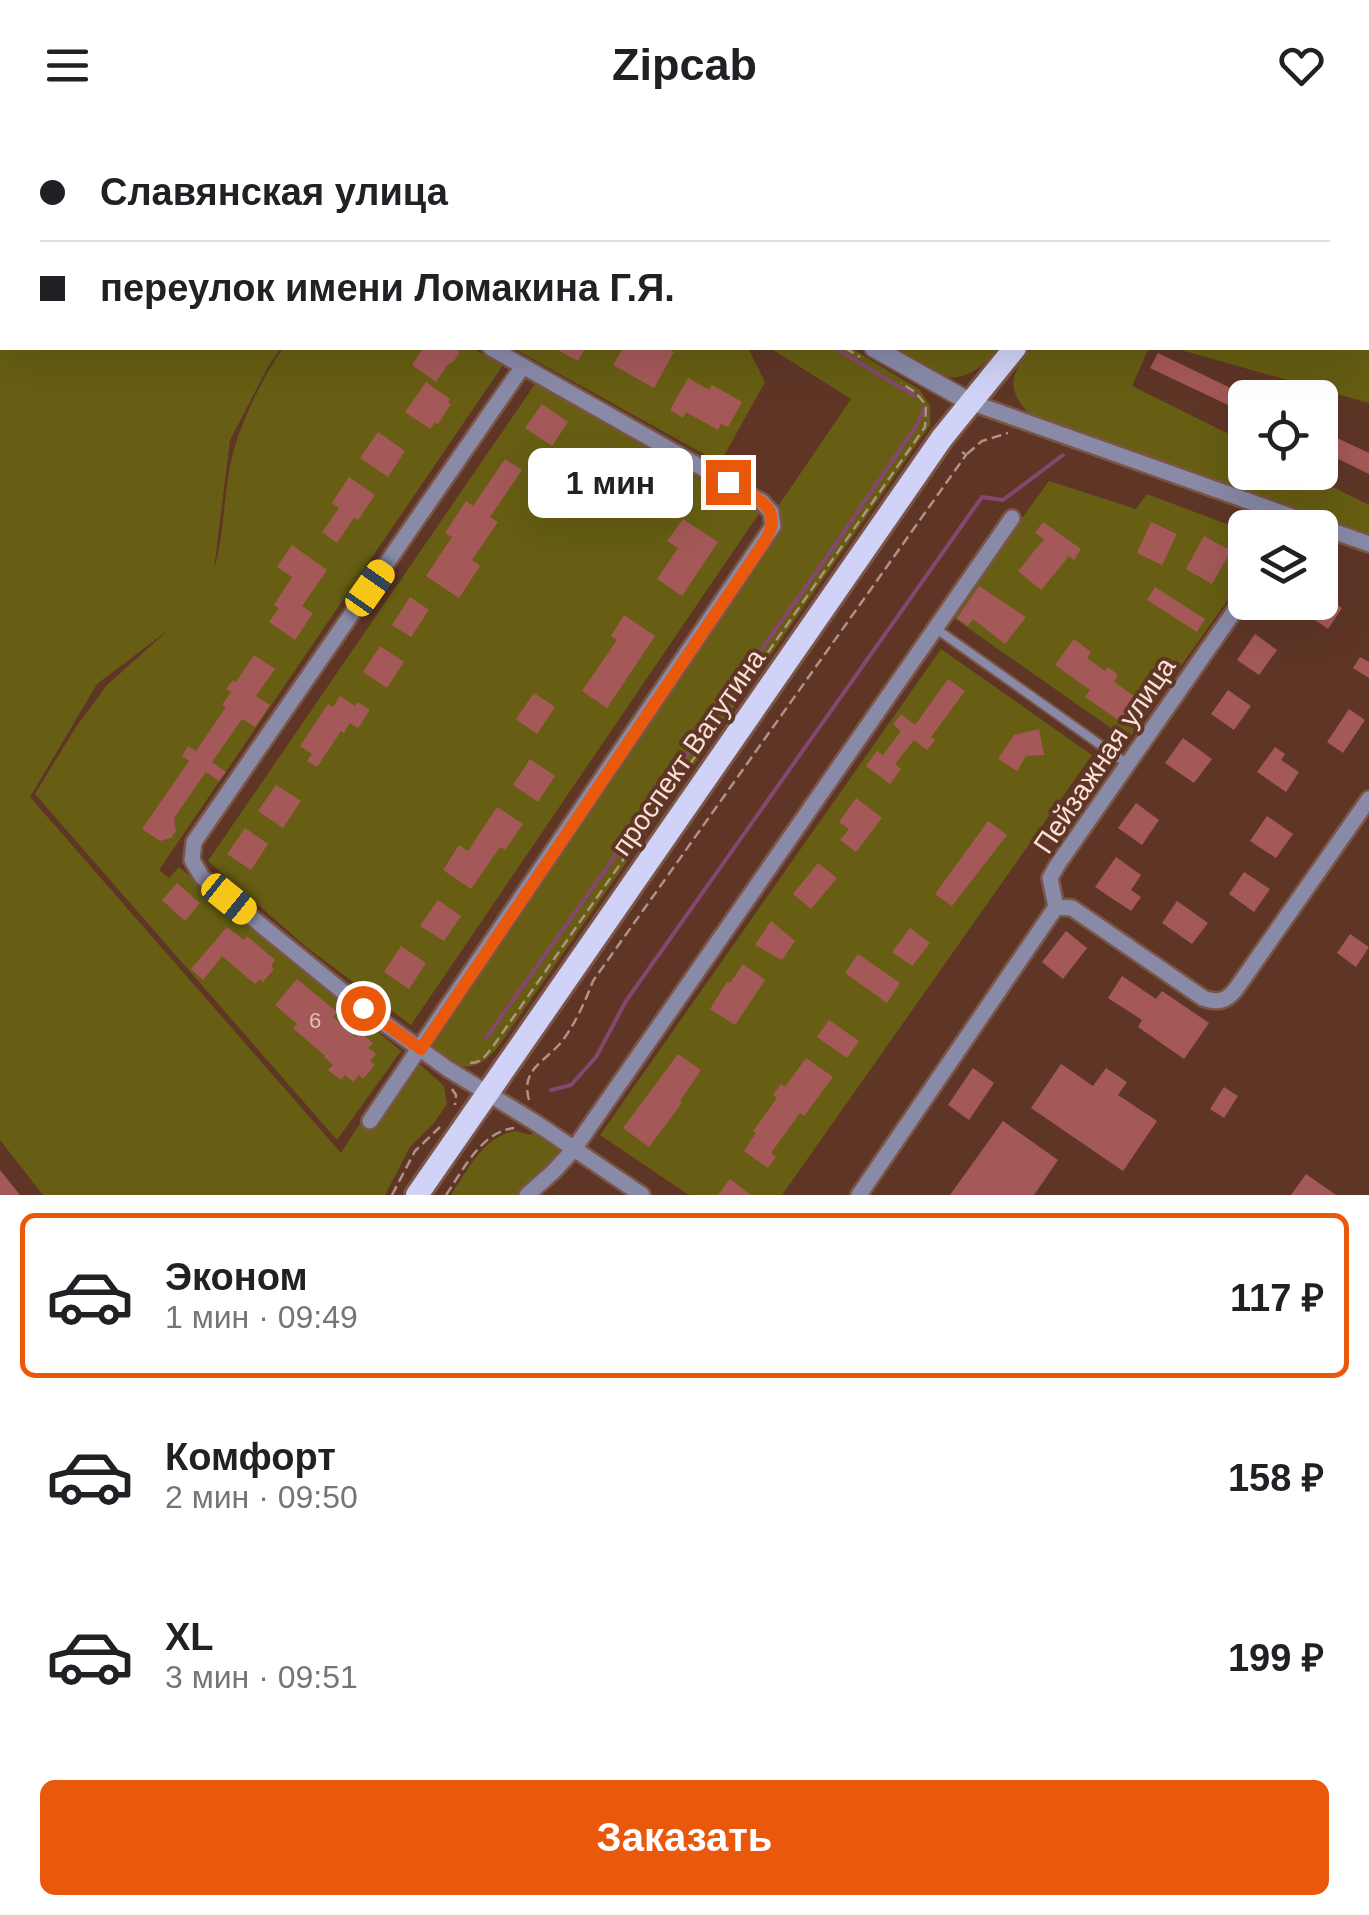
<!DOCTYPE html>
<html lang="ru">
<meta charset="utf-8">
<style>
body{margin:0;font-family:Helvetica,sans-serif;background:#f2f2f2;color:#202124;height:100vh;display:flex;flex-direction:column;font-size:38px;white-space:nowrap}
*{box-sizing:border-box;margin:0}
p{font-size:32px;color:#757577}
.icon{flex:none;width:55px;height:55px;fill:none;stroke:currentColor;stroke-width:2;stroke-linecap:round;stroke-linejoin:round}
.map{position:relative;height:1065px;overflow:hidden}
.sheet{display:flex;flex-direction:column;background:#fff;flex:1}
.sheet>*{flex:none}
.hud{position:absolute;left:0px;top:0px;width:1370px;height:220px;box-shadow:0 10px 40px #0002;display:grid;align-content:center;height:220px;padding:0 40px;background:#fff}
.buttons{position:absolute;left:1228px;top:250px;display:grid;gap:20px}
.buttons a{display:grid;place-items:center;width:110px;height:110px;border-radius:15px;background:#fff;box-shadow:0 10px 40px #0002;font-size:50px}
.end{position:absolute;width:45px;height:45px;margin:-22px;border:12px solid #ea580c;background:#fff;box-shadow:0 0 0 5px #fff}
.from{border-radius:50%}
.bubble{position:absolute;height:70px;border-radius:15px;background:#fff;box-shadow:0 10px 40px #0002;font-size:32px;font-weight:700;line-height:70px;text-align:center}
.car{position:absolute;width:30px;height:60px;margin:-30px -15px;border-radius:12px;box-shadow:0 0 8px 2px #0007;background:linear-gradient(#f5c518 24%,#345 0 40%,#f5c518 0 76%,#345 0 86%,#f5c518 0)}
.hud b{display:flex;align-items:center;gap:35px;height:95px;font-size:38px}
.hud b+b{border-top:2px solid #e0e0e0}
.hud i{width:25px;height:25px;background:#202124}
ul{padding:18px 0 0;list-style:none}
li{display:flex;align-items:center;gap:30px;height:165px;margin:0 20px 15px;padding:0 20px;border:5px solid transparent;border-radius:15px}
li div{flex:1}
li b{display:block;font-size:38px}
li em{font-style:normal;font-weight:700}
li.on{border-color:#ea580c}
li>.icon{width:90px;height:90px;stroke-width:1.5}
.cta{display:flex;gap:20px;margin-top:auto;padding:20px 40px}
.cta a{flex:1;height:115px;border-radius:15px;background:#ea580c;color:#fff;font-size:40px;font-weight:700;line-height:115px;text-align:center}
header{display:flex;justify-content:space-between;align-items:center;height:130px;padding:0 40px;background:#fff;font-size:45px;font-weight:700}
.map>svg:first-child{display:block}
</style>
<header><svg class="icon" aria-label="menu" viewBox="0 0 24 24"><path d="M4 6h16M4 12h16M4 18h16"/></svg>Zipcab<svg class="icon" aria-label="heart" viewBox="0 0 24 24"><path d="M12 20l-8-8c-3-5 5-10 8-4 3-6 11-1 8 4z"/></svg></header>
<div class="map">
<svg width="1369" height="1065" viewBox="0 0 1369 1065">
<rect width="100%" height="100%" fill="#5f3626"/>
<path fill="#675e13" d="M 0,0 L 598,0 L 599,2 L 2,2 L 2,218 L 281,218 L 269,235 L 230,310 L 214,439 C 226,400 223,355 235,316 C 246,282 263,247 283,218 L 472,218 L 503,235 L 159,740 L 169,748 L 179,737 L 401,921 L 337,1010 L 35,664 L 76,597 L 107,555 L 211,462 L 167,501 L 97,554 L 30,667 L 341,1023 L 406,922 L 444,956 L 447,974 L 434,993 L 410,1017 L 385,1065 L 43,1065 L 0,1010 Z
M 619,0 L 1205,0 L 1202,2 L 621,2 Z
M 1246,0 L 1369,0 L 1369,273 L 1174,218 L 1368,218 L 1368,2 L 1242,2 Z
M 513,218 L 748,218 L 765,252 L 720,333 Z
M 770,218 L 851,218 L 920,260 L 930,276 L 930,295 L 498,917 C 465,956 449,929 419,904 L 851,269 Z
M 890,218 L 999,218 C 957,268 936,244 890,218 Z
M 1032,218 L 1149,218 L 1132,256 L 1245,312 L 1245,342 L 1305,343 L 1369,375 L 1369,404 L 1030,285 C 1005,258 1010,244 1032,218 Z
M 535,254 L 760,382 L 411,895 L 305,816 L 208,731 Z
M 1049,351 L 1136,379 L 1147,364 L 1245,401 L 1245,446 L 1128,610 L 951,486 Z
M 941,519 L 1092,625 L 782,1065 L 689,1065 L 600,1005 Z
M 516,1001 L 530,1005 L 535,1002 L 564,1022 L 523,1065 L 451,1065 C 468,1040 483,1006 516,1001 Z"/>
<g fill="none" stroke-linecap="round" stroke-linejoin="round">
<path stroke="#85476f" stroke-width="4" d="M 588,2 L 589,2
M 835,218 L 915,266
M 486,908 L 824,431 L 918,293 L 924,277
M 551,960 L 571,955 L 596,927 L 626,871 L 982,367 L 1003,370 L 1063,325"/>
</g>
<path fill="#a45958" d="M 423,218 L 458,218 L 459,224 L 453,232 L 448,234 L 436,252 L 412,235 Z
M 554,218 L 585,218 L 578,231 Z
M 623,218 L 665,218 L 674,222 L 654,258 L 613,235 Z
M 1158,223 L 1245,265 L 1245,283 L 1150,238 Z
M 688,248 L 709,260 L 712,255 L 742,272 L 728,297 L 721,294 L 718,300 L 686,282 L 683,288 L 670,280 Z
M 426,252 L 450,269 L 448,273 L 451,274 L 438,294 L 435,292 L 430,299 L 405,282 Z
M 542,274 L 568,292 L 552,316 L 525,298 Z
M 1320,300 L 1369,323 L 1369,344 L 1320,320 Z
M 378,302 L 405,321 L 388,347 L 360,328 Z
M 543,325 L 564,338 L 550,359 L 530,345 Z
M 505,329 L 522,340 L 490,387 L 498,392 L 472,430 L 480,436 L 459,468 L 426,446 L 452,407 L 445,403 L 466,371 L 473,376 Z
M 645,344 L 668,360 L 654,382 L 630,366 Z
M 349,347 L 375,365 L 358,390 L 354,388 L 337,413 L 322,402 L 339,378 L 332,373 Z
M 683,389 L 718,412 L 682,466 L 657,449 L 678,418 L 667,411 Z
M 1043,392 L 1081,419 L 1074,430 L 1069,426 L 1041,460 L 1018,441 L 1044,409 L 1035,403 Z
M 1151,392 L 1177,404 L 1162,435 L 1137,423 Z
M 1204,406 L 1231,421 L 1212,454 L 1186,439 Z
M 292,415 L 327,440 L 302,476 L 313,483 L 295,510 L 269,492 L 279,478 L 274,475 L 292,447 L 277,437 Z
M 979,456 L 1026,487 L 1005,514 L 973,489 L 968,496 L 957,488 Z
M 1155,457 L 1205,489 L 1197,502 L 1147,470 Z
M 1320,463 L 1342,478 L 1328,499 L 1289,472 L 1320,472 Z
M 410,467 L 429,480 L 411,507 L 392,495 Z
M 624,485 L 655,506 L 607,578 L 582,561 L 617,510 L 611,506 Z
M 1255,504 L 1277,520 L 1259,545 L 1237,530 Z
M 1074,509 L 1091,522 L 1087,528 L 1105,541 L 1108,537 L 1118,545 L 1114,552 L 1144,573 L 1127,596 L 1085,567 L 1090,560 L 1055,535 Z
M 380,516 L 404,532 L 387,558 L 363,542 Z
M 254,525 L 275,539 L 256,566 L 270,575 L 255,597 L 242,589 L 212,632 L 226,642 L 219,651 L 206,642 L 174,688 L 176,701 L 171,708 L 160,711 L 142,699 L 189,631 L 182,626 L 188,616 L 196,621 L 226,577 L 222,575 L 231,562 L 226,559 L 233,550 L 236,552 Z
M 1360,527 L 1369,532 L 1369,548 L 1353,538 Z
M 948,549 L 965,561 L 931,607 L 935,610 L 927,620 L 914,610 L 895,634 L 901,639 L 890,654 L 866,636 L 877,621 L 883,625 L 901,601 L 893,594 L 901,584 L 915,595 Z
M 1228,560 L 1251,576 L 1234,600 L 1211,584 Z
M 534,563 L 555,577 L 537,604 L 516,589 Z
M 340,566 L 355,576 L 358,572 L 370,580 L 358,598 L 350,593 L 344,603 L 341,601 L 317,637 L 307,631 L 312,624 L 300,616 L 328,574 L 333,577 Z
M 1349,579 L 1365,590 L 1343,623 L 1327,612 Z
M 1039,599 L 1044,625 L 1026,626 L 1017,641 L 998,629 L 1014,605 Z
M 1183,608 L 1212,629 L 1194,653 L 1165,633 Z
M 1275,617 L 1285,624 L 1281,630 L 1299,642 L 1286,662 L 1257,642 Z
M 530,629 L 555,646 L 538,672 L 513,655 Z
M 276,655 L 301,671 L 283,698 L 258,681 Z
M 856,668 L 882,688 L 856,722 L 840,710 L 849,699 L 839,692 Z
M 1136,673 L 1159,690 L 1142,715 L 1118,698 Z
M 497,677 L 523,694 L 505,720 L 500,717 L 471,759 L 443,740 L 459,715 L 468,721 Z
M 1267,686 L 1293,704 L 1276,728 L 1250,711 Z
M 988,691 L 1007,705 L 952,776 L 935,764 Z
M 245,698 L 268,714 L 251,740 L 227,724 Z
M 1116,727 L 1141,745 L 1131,760 L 1141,767 L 1131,781 L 1095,757 Z
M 818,733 L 837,748 L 811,779 L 793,764 Z
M 1244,742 L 1270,759 L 1254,782 L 1229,764 Z
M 177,753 L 200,773 L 185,791 L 162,770 Z
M 438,770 L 461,786 L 444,811 L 420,796 Z
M 1177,771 L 1208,793 L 1192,814 L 1162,793 Z
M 771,791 L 795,811 L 782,830 L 755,815 Z
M 227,797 L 244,810 L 247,806 L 275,830 L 271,836 L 274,839 L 263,852 L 260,849 L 255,854 L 222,826 L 203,850 L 191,839 Z
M 910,798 L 930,813 L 912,836 L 892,822 Z
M 1066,801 L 1087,818 L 1063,849 L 1042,832 Z
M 1350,804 L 1369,817 L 1356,837 L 1337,823 Z
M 401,816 L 426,833 L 409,859 L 384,842 Z
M 858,824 L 900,853 L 887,873 L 845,843 Z
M 743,834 L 765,850 L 735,895 L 710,879 L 727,852 L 730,853 Z
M 1122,846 L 1156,869 L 1162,861 L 1209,893 L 1184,929 L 1138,897 L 1142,890 L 1108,868 Z
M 297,849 L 337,882 L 333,887 L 356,907 L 360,902 L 373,913 L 368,918 L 376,924 L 370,931 L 375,935 L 363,949 L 359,945 L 353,952 L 345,945 L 341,950 L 328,940 L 333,935 L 324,927 L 325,926 L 293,898 L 297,894 L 275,875 Z
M 829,890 L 859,911 L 847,928 L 817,907 Z
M 678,924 L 701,940 L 680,971 L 682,973 L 649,1017 L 623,998 Z
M 806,928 L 833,947 L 804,986 L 800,983 L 771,1023 L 776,1027 L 768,1038 L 744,1021 L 756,1003 L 753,1001 L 777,968 L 773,965 L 781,954 L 785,957 Z
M 1061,934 L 1093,956 L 1106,938 L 1127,952 L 1118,965 L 1157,991 L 1123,1041 L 1031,978 Z
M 973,938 L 994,953 L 969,990 L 948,975 Z
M 1224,957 L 1238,966 L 1224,988 L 1210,979 Z
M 1003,991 L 1058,1030 L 1034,1065 L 950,1065 Z
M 0,1040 L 20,1065 L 0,1065 Z
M 1306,1044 L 1336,1065 L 1291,1065 Z
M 730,1049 L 751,1065 L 718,1065 Z"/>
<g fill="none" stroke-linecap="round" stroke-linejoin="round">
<g stroke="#7b5546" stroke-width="12">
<path id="service" d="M 935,498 L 1126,633"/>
</g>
<g stroke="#7b5546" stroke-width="20">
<path id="minor" d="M 523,236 L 194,712 L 192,730 L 202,747 L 363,878 L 448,939 L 536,993 L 642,1065
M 970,272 L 1369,414
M 1056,777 L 1072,778 L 1203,868 C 1217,873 1226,872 1236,859 L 1369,669
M 370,991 L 773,396 L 771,382 L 762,372 L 491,218
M 527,1065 L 553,1042 L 574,1019 L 1012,388
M 859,1065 L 1056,777 L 1050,748 L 1058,734 L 1245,466"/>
</g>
<g stroke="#7b5546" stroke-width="22">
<path id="tertiary" d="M 608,0 L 610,2
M 874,218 L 970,272"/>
</g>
<g stroke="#7b5546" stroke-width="28">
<path id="primary" d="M 1222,2 L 1226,0
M 417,1065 L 942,308 L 1015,218"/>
</g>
<path stroke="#b29185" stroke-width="2.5" stroke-dasharray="10 5" stroke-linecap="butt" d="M 331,0 L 337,2
M 511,0 L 579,0
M 15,2 L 16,0
M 475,2 L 495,0
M 0,37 L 2,31
M 845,218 L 860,227
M 967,324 L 982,311 L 1008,303
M 470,933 C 482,933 487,924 494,915 L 925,297 L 926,275 L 915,262 L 901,253
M 452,959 L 456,965 L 455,975
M 529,970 C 520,938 546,932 563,910 C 576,892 585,872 593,851 L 966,325 L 961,321
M 392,1065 L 415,1021 L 440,997
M 446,1065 C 464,1039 481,1002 514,998"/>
<use href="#service" stroke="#888aa8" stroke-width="8"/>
<use href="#minor" stroke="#888aa8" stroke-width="15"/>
<use href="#tertiary" stroke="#888aa8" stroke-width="18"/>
<use href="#primary" stroke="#d0d3f7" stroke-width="22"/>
</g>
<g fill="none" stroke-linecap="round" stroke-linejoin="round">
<path stroke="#ea580c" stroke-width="12" d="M 363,878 L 421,919 L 766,409 C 785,375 753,367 728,352"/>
</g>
<g text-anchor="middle" stroke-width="8" stroke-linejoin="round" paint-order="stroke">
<g font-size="22" fill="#e4beb6">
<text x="315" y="898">6</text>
</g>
<g font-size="28" fill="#fae0d6" stroke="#5f3626">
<text transform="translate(688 622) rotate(-55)" y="10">проспект Ватутина</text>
<text transform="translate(1104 625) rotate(-56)" y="10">Пейзажная улица</text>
</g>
</g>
</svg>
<div class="buttons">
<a><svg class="icon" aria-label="locate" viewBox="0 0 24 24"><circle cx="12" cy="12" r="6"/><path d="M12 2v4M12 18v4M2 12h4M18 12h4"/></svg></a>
<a><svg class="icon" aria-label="layers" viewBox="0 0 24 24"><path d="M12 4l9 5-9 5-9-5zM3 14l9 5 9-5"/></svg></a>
</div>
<i class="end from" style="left:363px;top:878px"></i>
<i class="end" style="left:728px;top:352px"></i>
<div class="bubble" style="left:528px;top:318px;width:165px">1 мин</div>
<i class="car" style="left:370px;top:458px;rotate:35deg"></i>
<i class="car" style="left:229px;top:769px;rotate:129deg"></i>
<div class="hud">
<b><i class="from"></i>Славянская улица</b>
<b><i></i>переулок имени Ломакина Г.Я.</b>
</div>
</div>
<section class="sheet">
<ul>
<li class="on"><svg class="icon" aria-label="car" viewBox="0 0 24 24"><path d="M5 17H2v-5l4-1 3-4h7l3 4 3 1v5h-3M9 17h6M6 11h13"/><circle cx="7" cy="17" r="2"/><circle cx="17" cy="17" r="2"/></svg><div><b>Эконом</b><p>1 мин · 09:49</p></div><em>117 ₽</em></li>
<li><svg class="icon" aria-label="car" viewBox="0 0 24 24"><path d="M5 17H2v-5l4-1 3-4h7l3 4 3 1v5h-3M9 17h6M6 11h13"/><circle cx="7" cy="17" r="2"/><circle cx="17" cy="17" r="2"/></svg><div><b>Комфорт</b><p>2 мин · 09:50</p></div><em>158 ₽</em></li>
<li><svg class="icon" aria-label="car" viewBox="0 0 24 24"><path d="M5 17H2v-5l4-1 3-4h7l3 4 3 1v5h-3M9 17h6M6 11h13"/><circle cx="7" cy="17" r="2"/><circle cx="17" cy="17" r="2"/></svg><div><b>XL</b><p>3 мин · 09:51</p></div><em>199 ₽</em></li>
</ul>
<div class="cta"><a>Заказать</a></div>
</section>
